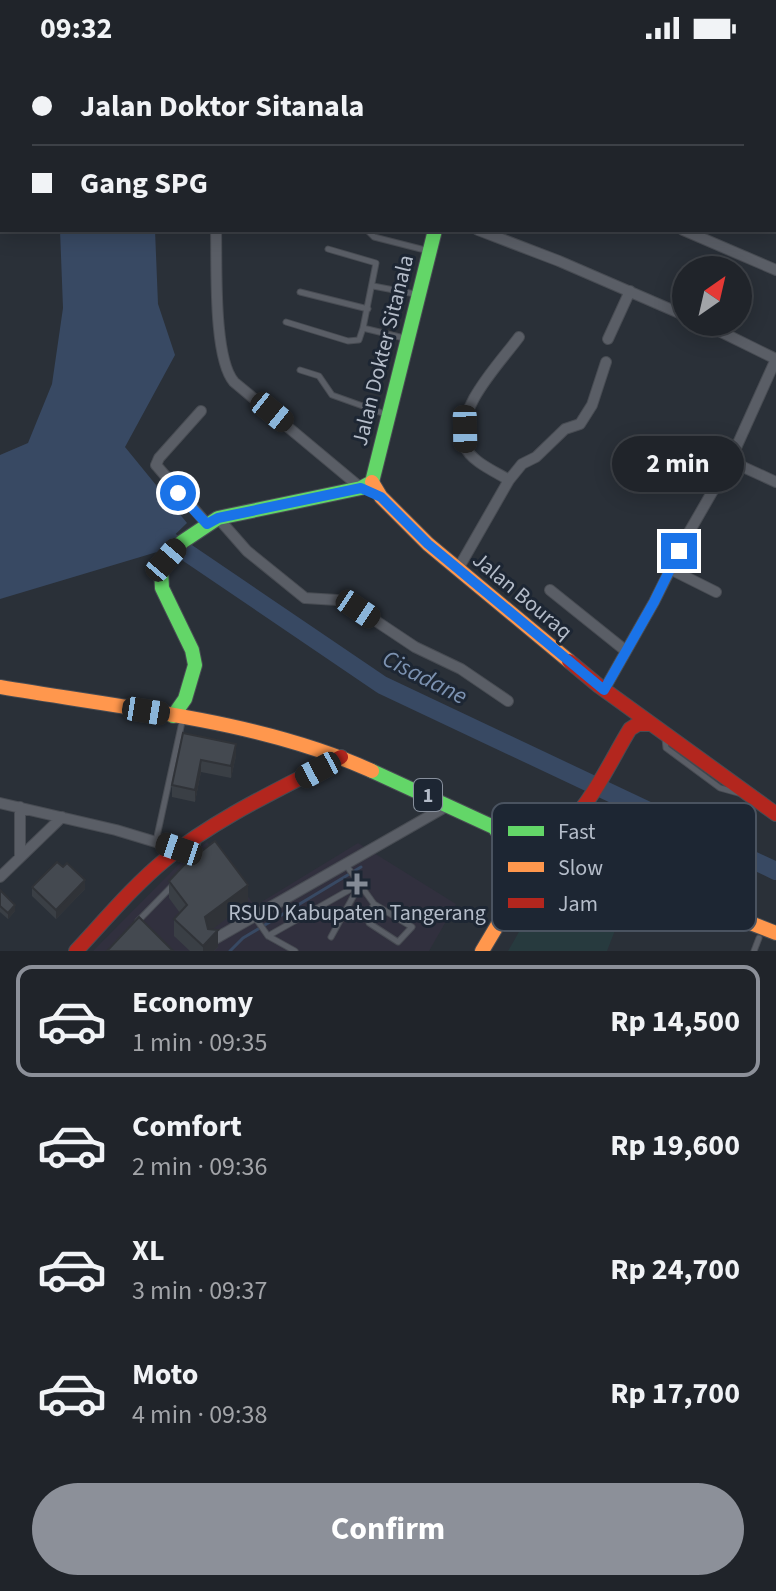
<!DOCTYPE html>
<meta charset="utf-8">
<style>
body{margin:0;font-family:"Source Sans 3",sans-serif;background:#282c32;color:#f1f3f6;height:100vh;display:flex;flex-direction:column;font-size:30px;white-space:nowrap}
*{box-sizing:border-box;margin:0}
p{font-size:26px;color:#a2a4a8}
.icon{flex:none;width:44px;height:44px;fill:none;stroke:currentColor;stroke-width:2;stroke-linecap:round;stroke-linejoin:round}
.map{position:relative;height:895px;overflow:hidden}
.details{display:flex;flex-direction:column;background:#20242a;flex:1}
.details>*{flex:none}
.hud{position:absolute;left:0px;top:0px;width:776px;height:176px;box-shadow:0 4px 20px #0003,0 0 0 2px #3d4147;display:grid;align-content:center;height:176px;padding:0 32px;background:#20242a}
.needle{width:52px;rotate:34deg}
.tools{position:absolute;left:672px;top:200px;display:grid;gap:16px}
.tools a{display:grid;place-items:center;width:80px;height:80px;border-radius:50%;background:#20242a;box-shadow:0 4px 20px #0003,0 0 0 2px #3d4147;font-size:40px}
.end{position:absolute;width:36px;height:36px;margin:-18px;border:10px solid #1a73e8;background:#fff;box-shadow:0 0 0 4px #fff}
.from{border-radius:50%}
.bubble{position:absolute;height:56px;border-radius:28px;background:#20242a;box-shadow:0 4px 20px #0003,0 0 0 2px #3d4147;font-size:26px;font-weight:700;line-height:56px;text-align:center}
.car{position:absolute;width:24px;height:48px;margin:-24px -12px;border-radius:10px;box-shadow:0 0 6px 2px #0007;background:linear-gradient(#222 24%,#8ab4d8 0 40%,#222 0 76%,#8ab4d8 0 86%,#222 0)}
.hud b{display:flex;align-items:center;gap:28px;height:76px;font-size:30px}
.hud b+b{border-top:2px solid #3d4147}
.hud i{width:20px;height:20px;background:#f1f3f6}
ul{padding:14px 0 0;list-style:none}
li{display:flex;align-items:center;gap:24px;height:112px;margin:0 16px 12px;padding:0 16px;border:4px solid transparent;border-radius:16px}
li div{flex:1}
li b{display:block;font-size:30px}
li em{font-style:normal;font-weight:700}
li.current{border-color:#8c9099}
li>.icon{width:72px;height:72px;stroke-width:1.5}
.action{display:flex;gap:16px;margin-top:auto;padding:16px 32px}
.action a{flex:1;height:92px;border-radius:48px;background:#8c9099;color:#fff;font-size:32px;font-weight:700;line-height:92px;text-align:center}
.status{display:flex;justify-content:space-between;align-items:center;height:56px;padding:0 40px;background:#20242a;direction:ltr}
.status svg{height:22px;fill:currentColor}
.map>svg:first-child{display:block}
</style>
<div class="status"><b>09:32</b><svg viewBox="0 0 49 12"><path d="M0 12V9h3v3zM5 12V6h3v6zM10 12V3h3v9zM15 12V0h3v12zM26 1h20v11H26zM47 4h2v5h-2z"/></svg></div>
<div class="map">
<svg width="776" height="895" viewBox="0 0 776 895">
<rect width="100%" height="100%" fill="#2a3038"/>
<path fill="#31303e" d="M 207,786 L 255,850 L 358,787 L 456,848 L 429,895 L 93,895 L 178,809 Z"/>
<path fill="#273a3e" d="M 575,826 L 626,846 L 607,895 L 508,895 C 526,866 538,831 575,826 Z"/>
<path fill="#384963" d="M 60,174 L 155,174 L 158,248 L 175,299 L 125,391 L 187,467 L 157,496 L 0,543 L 0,399 L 28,387 L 52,328 L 63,252 Z"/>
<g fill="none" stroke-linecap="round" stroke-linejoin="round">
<path stroke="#384963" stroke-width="3" d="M 230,895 L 243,882 L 361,811"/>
<path stroke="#384963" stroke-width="18" d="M 164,481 L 382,629 L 776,815"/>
<g stroke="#484c53" stroke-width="7">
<path id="lane" d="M 728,0 L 729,2
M 367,174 L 374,181 L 425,194
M 328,193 L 376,207 L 363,272
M 373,230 L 415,238
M 300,236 L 368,253
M 286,266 L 348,285 L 359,284 L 363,272 L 404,282
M 300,314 L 319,320 L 332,339 L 385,358
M 665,683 L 666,692 L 720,732 L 738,737
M 156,785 L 182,666
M 193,807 L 198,786
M 346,809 L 374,848 L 412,871 L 398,886 L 369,867 L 368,860 L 374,848
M 254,860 L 268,880 L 295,895
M 138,865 L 173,829
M 268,880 L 358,829
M 331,881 L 359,830
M 754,895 L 759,882"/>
</g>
<g stroke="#484c53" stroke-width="12">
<path id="street" d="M 210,0 L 210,2
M 678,0 L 682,2
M 345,2 L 345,0
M 705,2 L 706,0
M 0,7 L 2,8
M 774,26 L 776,22
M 774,38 L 776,41
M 774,166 L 776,167
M 216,174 C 217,208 213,302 234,326 L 361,432
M 478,174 L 559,205 L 686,260
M 683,174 L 776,214
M 701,266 L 776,303
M 608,283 L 630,235
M 201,355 L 159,402 L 156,409 L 207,468
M 730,405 L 776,426
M 509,424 C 496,416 470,405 465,390 C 453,354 500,307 519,281
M 218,462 L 247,495 L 305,542 L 337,544 L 358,553 L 415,591 L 461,613 L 508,645
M 458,513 L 509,424 L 522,408 L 536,401 L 565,373 L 580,368 L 592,349 L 606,306
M 670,513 L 716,536
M 550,534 L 626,595
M 604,634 L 654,546 L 688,478 L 730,405 L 776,303
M 0,747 L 116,774 L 179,793
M 20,751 L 20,801
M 0,821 L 62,761
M 213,884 L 447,750"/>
</g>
<g stroke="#484c53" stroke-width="16">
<path id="fast" d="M 372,426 L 435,174
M 173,660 L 185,643 L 195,609 L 192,594 L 162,532 L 161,514 L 166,504 L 182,486 L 218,462 L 361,432 L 372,426
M 372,715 L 513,780 L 540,798 L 547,812
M 496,774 L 512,795 L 522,827
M 533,834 C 557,815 574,813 603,823"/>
</g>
<g stroke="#484c53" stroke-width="16">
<path id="slow" d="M 478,2 L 479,0
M 372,426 L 381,441 L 428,488 L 569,605
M 0,631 C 122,652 260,664 372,715
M 482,895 L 540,798 L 553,794 L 585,803 L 776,877"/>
</g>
<g stroke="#484c53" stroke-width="16">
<path id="jam" d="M 569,605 L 599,630 L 776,758
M 516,780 C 528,782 542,783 553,778 C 586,762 611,703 630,673 L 638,668 L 651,668
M 76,895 C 105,864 133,830 166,803 C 218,761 282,732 341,701"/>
</g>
<use href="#lane" stroke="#5a5e66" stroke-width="5"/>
<use href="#street" stroke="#5a5e66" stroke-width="10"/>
<use href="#fast" stroke="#63d668" stroke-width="14"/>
<use href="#slow" stroke="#ff974d" stroke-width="14"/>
<use href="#jam" stroke="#b3261e" stroke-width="14"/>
</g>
<path fill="#3a3f45" d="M 183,677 L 236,700 L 231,722 L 201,716 L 195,746 L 172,741 L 172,729 Z
M 169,825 L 248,846 L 212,873 L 218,891 L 214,895 L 190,895 L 174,880 L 174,863 L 180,857 L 169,842 Z
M 32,831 L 85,833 L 56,863 L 32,840 Z
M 0,834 L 15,855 L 8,863 L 0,856 Z"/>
<path fill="#303338" d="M 236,688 L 236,700 L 231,722 L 231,710 Z
M 201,704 L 201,716 L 195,746 L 195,734 Z
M 85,824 L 85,833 L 56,863 L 56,854 Z
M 248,829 L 248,846 L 205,879 L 205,861 Z
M 15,849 L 15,855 L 8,863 L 8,857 Z
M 218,874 L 218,891 L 214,895 L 203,895 L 203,890 Z"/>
<path fill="#444950" stroke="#303338" stroke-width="2" d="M 183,677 L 236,688 L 231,710 L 201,704 L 195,734 L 172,729 Z
M 215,785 L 248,829 L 205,861 L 208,873 L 218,874 L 203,890 L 174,863 L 187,849 L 169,825 L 186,807 Z
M 57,806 L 63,811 L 67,807 L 85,824 L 56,854 L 32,831 Z
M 0,834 L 15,849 L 8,857 L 0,850 Z
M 139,861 L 173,895 L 107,895 Z"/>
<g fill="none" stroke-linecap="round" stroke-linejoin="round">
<path stroke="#1a73e8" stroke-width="10" d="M 178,437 L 207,468 L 218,462 L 361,432 L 381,441 L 428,488 L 604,634 L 654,546 L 679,495"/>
</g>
<path fill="#848b96" stroke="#1d2633" stroke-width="3" d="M353 816h8v8h8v8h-8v8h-8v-8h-8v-8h8z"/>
<g text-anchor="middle" stroke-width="6" stroke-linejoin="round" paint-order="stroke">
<rect fill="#1d2633" stroke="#878f9c" stroke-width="2" x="414" y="723" width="28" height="32" rx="6"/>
<g font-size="20" font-weight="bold" fill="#b4bcc9">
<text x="428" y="746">1</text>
</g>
<g font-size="22" fill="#b4bcc9" stroke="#1d2633">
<text transform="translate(382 294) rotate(-76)" y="8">Jalan Dokter Sitanala</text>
<text transform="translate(523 539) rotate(40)" y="8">Jalan Bouraq</text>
</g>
<g font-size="22" fill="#b4bcc9" stroke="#1d2633">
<text x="357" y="864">RSUD Kabupaten Tangerang</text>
</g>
<g font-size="24" font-style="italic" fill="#7c92b1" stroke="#1d2633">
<text transform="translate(425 621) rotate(27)" y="8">Cisadane</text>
</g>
</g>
<rect x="492" y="747" width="264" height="128" rx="12" fill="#1d2633" stroke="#4a5360" stroke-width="2"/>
<rect x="508" y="770" width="36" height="10" fill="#63d668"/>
<rect x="508" y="806" width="36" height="10" fill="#ff974d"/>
<rect x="508" y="842" width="36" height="10" fill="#b3261e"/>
<g font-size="22" fill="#b4bcc9">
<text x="558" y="783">Fast</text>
<text x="558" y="819">Slow</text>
<text x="558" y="855">Jam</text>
</g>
</svg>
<div class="tools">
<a><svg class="needle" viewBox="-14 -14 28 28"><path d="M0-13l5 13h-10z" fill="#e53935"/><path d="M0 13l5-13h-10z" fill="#a2a4a8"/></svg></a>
</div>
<i class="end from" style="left:178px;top:437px"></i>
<i class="end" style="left:679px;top:495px"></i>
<div class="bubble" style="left:612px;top:380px;width:132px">2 min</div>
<i class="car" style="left:272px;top:356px;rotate:129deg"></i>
<i class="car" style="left:465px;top:373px;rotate:179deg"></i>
<i class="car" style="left:166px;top:504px;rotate:41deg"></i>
<i class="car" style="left:358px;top:553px;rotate:124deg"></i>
<i class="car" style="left:146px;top:655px;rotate:99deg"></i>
<i class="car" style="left:318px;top:714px;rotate:242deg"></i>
<i class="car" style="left:179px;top:793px;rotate:289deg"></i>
<div class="hud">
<b><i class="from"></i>Jalan Doktor Sitanala</b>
<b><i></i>Gang SPG</b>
</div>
</div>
<section class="details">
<ul>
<li class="current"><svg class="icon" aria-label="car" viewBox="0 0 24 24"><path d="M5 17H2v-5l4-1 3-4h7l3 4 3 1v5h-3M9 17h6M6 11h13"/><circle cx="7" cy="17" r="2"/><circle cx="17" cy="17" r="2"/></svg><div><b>Economy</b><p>1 min · 09:35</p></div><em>Rp 14,500</em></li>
<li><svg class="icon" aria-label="car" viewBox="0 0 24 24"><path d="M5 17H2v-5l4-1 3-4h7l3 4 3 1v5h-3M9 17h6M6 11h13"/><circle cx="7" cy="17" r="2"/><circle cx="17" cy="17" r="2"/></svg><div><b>Comfort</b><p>2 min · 09:36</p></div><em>Rp 19,600</em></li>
<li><svg class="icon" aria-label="car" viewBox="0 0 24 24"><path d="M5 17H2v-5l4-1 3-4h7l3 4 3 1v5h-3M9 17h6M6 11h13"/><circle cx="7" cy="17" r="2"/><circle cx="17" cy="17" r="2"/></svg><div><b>XL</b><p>3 min · 09:37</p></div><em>Rp 24,700</em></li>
<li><svg class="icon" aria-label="car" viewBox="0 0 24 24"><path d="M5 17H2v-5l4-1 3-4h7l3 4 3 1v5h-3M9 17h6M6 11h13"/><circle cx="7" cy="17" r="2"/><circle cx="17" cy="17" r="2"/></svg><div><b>Moto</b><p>4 min · 09:38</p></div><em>Rp 17,700</em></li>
</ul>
<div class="action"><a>Confirm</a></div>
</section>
